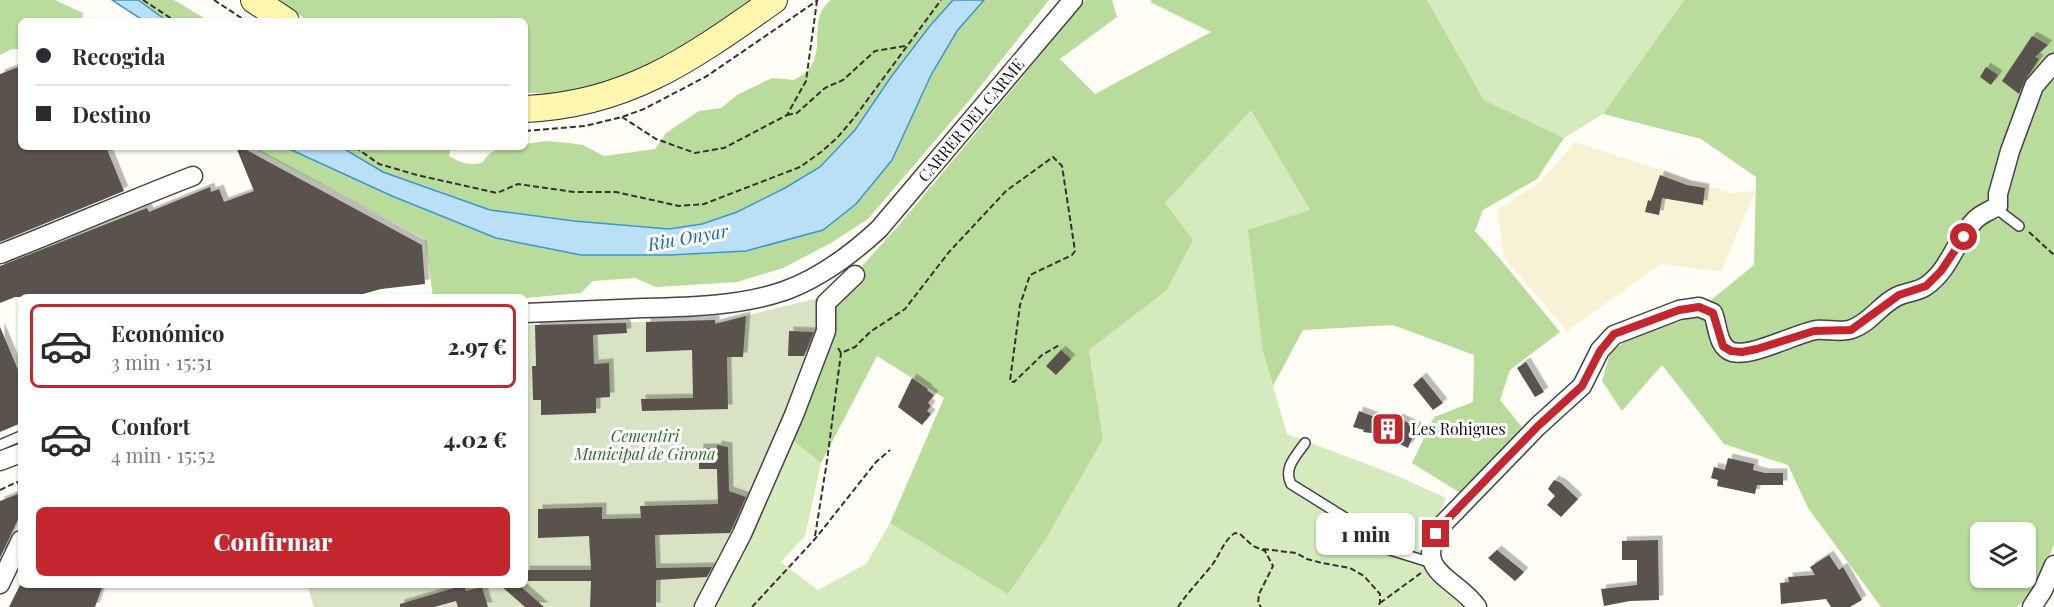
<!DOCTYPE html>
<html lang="es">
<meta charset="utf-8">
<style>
body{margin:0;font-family:"Playfair Display",serif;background:#f2f2f3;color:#2b2b33;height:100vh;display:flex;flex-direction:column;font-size:22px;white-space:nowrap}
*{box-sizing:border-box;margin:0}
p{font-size:20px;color:#7c7c81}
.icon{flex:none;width:33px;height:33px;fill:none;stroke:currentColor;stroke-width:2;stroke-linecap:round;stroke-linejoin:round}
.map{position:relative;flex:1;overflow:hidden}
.drawer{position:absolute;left:18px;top:294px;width:510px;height:294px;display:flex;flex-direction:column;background:#fff;border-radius:9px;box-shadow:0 2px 4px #0004}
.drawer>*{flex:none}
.banner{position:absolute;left:18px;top:18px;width:510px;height:132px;border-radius:9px;box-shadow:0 2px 4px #0004;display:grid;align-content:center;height:132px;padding:0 18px;background:#fff}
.controls{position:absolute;left:1970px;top:522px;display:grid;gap:12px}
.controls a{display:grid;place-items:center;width:66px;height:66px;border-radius:9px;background:#fff;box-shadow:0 2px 4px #0004;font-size:30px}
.end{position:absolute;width:27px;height:27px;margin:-14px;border:8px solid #c4262e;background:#fff;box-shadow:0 0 0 3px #fff}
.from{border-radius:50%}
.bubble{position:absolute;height:42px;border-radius:9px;background:#fff;box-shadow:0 2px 4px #0004;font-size:20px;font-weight:800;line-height:42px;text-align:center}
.banner b{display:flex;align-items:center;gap:21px;height:57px;font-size:22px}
.banner b+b{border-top:2px solid #e1e1e2}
.banner i{width:15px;height:15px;background:#2b2b33}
ul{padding:10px 0 0;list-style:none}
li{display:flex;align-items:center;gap:18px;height:84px;margin:0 12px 9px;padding:0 6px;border:3px solid transparent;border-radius:9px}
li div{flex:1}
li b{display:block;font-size:22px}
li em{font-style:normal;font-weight:800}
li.active{border-color:#c4262e}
li>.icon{width:54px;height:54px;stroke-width:1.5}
.button{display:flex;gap:12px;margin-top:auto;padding:12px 18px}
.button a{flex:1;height:69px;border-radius:9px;background:#c4262e;color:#fff;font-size:24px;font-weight:800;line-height:69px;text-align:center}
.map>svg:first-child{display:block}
</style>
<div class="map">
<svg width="2054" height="607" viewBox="0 0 2054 607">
<defs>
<filter id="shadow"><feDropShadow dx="4.5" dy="-4.5" stdDeviation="0" flood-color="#0004"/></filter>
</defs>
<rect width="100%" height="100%" fill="#fffdf5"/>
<path fill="#f6f3d4" d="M 1575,142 L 1731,193 L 1755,191 L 1721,272 L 1661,264 L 1567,331 L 1504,258 L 1497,210 L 1540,182 Z"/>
<path fill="#d5ebbd" d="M 1427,0 L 1684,0 L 1603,114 L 1564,138 L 1484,100 Z
M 1251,109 L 1310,210 L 1263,352 L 1287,434 L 1393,474 L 1446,498 L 1425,548 L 1468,607 L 712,607 L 791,439 L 821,463 L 805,536 L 781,562 L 818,590 L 866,564 L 890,523 L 1008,593 L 1103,439 L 1089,350 L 1166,291 L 1165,203 Z"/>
<path fill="#b9dc9c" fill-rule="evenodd" d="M 0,0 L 55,0 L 83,13 L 82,21 L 21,21 L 21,49 L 12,49 L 0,55 Z
M 138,0 L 174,0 L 209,21 L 167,21 Z
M 279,0 L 755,0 L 690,44 L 647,67 L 612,81 L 557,93 L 525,93 L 525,21 L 308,21 Z
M 831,0 L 953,0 L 929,27 L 855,130 L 820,167 L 785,188 L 737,212 L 702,224 L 669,229 L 574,221 L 490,210 L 383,172 L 341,147 L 451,147 L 449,156 C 459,162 472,167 483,162 C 491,146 509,147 525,147 L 525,144 L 548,141 L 569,143 L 583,145 L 604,156 L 655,149 L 666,133 L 699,111 L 721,108 L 737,95 L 772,78 L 794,80 C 799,77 806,73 809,69 C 826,47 807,18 831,0 Z
M 984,0 L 1049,0 L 968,102 L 868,219 L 831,243 L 783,268 L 737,282 L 656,287 L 635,278 L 593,281 L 581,293 L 525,298 L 433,297 L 425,239 L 251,147 L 285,147 L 392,196 L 496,238 L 581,255 L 670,255 L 892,160 L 931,75 L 957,31 Z
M 1086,0 L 1112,0 L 1117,17 L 1060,59 L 1095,94 L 1211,32 L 1150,2 L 1152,0 L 1427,0 L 1484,100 L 1564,138 L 1537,179 L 1483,210 L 1475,231 L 1501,260 L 1560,332 L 1510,370 L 1500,400 L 1522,427 L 1462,494 L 1412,463 L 1434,417 L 1473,402 L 1474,355 L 1393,325 L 1303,330 L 1273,386 L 1263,352 L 1248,230 L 1310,210 L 1251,110 L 1165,203 L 1193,240 L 1166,291 L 1089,350 L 1103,439 L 1046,538 L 1008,594 L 890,523 L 944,398 L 877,356 L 821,463 L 791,439 L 830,304 L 859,276 L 862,266 L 899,225 L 1015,86 L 1078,7 Z
M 1684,0 L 2054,0 L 2054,55 L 1992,194 L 1970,218 L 1938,268 L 1853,325 L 1746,347 L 1732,346 L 1726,338 L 1710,301 L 1754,265 L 1756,177 L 1701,139 L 1603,114 Z
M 2047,79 L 2054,81 L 2054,545 L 2033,594 L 2017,607 L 1881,607 L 1808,508 L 1788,465 L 1724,444 L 1662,365 L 1622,411 L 1602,381 L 1610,353 L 1631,337 L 1694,317 L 1707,320 L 1728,358 L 1896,306 L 1983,222 L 2000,219 L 2016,159 L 2039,92 ZM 1980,532 L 2025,532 L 2025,578 L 1980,578 Z"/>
<path fill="#d9e3c4" d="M 818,298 L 821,332 L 739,534 L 698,607 L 314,607 L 307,585 L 525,585 L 525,325 L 715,320 L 715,322 L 721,322 Z"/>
<path fill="#b9e0f7" stroke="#3f96cf" stroke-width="1.5" d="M 112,0 L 138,0 L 167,21 L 144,21 Z
M 953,0 L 984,0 L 957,31 L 931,75 L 892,160 L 856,204 L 823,230 L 746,251 L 670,255 L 581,255 L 496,238 L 392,196 L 285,147 L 341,147 L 383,172 L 490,210 L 574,221 L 669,229 L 702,224 L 737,212 L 785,188 L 820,167 L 855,130 L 891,77 L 929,27 Z"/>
<path fill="#5a524d" filter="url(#shadow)" d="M 2032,36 L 2048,45 L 2035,57 L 2039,59 L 2024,82 L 2019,94 L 2002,81 Z
M 21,66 L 21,147 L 106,147 L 124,191 L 0,242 L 0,74 Z
M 1986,67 L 1998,75 L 1991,85 L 1980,77 Z
M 236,147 L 241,147 L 422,245 L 425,284 L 381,289 L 352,297 L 15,297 L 0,303 L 0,266 L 147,208 L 149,212 L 210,187 L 211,192 L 219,189 L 224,202 L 254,191 Z
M 1660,175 L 1687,185 L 1705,188 L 1703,205 L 1662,198 L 1659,215 L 1645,212 L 1648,200 L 1651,201 Z
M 746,316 L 743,357 L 727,357 L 728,409 L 642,411 L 641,399 L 693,398 L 692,350 L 646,352 L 646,322 L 715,320 L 715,324 Z
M 626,323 L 627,333 L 593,335 L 594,364 L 609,363 L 610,397 L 596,398 L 596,413 L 541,415 L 541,400 L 533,400 L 532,366 L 536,366 L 535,325 Z
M 0,327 L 21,377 L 21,423 L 0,432 Z
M 789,331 L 814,332 L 804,356 L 788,356 Z
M 1061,350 L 1071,359 L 1056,375 L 1046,366 Z
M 1526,362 L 1544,392 L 1535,397 L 1517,368 Z
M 1422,377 L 1443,403 L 1433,410 L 1413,385 Z
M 912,378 L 928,389 L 927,390 L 934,395 L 928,403 L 931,406 L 927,411 L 931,414 L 922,425 L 898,407 Z
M 1359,411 L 1395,425 L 1398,418 L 1417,427 L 1408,448 L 1379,434 L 1363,432 L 1364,430 L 1353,427 Z
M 717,445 L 728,447 L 729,491 L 746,497 L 730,533 L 655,535 L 656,568 L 712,567 L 707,577 L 656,580 L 656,607 L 590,607 L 591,581 L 525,581 L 525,570 L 591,570 L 589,536 L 538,538 L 538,509 L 602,507 L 602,519 L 641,518 L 640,506 L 718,504 L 717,469 L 699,469 L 699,448 L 717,448 Z
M 1728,458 L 1754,464 L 1753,470 L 1765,473 L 1783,473 L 1783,485 L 1757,485 L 1755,494 L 1717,486 L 1718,480 L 1711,478 L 1714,467 L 1725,470 Z
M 1554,480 L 1561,483 L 1578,499 L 1561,517 L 1547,505 L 1555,496 L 1548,489 Z
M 18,494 L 21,502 L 21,513 L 0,558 L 0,501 Z
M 1658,540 L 1659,600 L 1630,601 L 1604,606 L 1601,589 L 1637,585 L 1637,560 L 1622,560 L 1622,541 Z
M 1497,550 L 1524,572 L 1515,581 L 1488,558 Z
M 1829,555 L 1839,570 L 1843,567 L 1862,600 L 1850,607 L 1831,607 L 1826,599 L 1781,604 L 1780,583 L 1789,582 L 1788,577 L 1815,575 L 1810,567 Z
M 20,585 L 103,585 L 95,607 L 9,607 Z
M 464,585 L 466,591 L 482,587 L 488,607 L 458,607 L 456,601 L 434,607 L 400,607 L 400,604 Z
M 500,585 L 519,585 L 544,607 L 525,607 Z"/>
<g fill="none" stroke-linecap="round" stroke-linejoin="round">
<g stroke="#444" stroke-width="12">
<path id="lane" d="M 1998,206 L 2002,213 L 2019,226
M 1305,443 C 1296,456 1283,468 1291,484 L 1352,522 L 1384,548 L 1432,563
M 0,445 L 21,436"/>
</g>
<g stroke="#444" stroke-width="21">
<path id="street" d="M 0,254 C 64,229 128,201 193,176
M 525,313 C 565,311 604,310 644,308 C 691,307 739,306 784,291 C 820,278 851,255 879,229 L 1073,0
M 0,461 L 21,453
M 0,584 L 21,540
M 704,607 L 742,534 L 794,415 L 826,331 L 826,303 L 855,275
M 1477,607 C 1456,577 1410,572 1442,525 L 1538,426 L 1582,386 L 1600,350 L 1614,335 L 1679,310 L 1699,307 L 1713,313 C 1718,325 1717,347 1732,352 C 1753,357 1794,334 1816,330 C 1827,329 1842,333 1852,329 C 1870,323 1880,305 1896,297 C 1905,292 1918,292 1926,286 C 1950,270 1956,239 1975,220 C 1982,213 1990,211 1998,206 L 1998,194 L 2010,151 L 2034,86 L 2054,63
M 2032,607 L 2043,590 L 2054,565"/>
</g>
<g stroke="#333" stroke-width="28">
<path id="secondary" d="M 254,0 L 286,21
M 525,109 C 628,105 693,57 774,0"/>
</g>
<path stroke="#333" stroke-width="2" stroke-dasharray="6 3" stroke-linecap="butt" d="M 143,0 L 175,21
M 214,0 L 246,21
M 787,115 L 797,113 L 825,88 L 843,80 L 875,51 L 905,46
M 622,117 L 656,139 L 695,153 L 724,148 L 787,115 L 806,81 L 817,1
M 525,131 L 585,126 L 622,117 L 644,109 L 707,76 L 818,0
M 355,147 L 379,164 L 417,175 L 497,193 L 518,184 L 574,192 L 616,192 L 679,206 L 704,204 L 800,167 L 821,152 L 837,138 L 854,118 L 941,0
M 2029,232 L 2054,255
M 838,348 L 841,353 L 855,347 L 870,332 L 905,309 L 949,252 L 1006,191 L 1053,157 L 1062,166 L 1075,251 L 1072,255 L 1030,275 L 1020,305 L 1010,381 L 1014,382 L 1042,355 L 1061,344
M 0,490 L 17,482 L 21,487
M 815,536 L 827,461 L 841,353
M 1263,549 L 1296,553 L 1307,559 L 1322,563 L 1350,568 L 1364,576 L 1380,594 L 1380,603 L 1377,607
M 1380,603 L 1421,573
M 752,607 L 815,539 L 876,462 L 890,450
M 1178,607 C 1188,592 1201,579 1212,565 C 1220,555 1223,541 1235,533 L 1240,534 L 1253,546 L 1265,551 L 1273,566 L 1259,594 L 1258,603 L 1261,607"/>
<use href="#lane" stroke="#fff" stroke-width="9"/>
<use href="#street" stroke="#fff" stroke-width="18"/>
<use href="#secondary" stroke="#fff6b0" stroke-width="26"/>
</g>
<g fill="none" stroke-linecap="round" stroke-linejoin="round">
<path stroke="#c4262e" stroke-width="8" d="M 1436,534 L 1442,525 L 1538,426 L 1582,386 L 1600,351 L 1614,334 L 1679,310 L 1699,307 L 1713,313 L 1723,346 L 1731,351 L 1742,352 L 1757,349 L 1814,331 L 1851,330 L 1899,295 L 1926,286 L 1941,271 L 1964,237"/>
</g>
<defs>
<g id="building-square" transform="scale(1.725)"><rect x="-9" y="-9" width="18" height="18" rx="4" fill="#c4262e" stroke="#fff"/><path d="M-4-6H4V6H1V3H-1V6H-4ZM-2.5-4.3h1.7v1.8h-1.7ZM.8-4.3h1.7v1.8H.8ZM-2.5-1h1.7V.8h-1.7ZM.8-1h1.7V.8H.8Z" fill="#fff"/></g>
</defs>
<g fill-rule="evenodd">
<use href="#building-square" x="1388" y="429"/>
</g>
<g text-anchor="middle" stroke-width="6" stroke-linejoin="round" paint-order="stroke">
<g font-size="16" fill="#111" stroke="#fff">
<text transform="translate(971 120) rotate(-50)" y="6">CARRER DEL CARME</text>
</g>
<g font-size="16" fill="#111" stroke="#fff" text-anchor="start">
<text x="1411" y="435">Les Rohigues</text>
</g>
<g font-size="16" font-style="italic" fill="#2f6b1f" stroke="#fff">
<text x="645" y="442">Cementiri<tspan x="645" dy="18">Municipal de Girona</tspan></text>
</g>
<g font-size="18" font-style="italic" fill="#1768a6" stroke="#fff">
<text transform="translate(688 238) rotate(-10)" y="6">Riu Onyar</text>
</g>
</g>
</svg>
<div class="controls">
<a><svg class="icon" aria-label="layers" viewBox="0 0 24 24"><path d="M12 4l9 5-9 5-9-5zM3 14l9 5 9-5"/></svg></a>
</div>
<i class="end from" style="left:1964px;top:237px"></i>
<i class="end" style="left:1436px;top:534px"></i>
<div class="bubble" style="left:1316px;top:513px;width:99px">1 min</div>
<div class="banner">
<b><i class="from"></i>Recogida</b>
<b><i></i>Destino</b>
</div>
<section class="drawer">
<ul>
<li class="active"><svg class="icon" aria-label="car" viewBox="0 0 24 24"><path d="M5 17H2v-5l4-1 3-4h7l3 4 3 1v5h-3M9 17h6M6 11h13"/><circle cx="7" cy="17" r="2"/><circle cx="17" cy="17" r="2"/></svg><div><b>Económico</b><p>3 min · 15:51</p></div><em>2.97 €</em></li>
<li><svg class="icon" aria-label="car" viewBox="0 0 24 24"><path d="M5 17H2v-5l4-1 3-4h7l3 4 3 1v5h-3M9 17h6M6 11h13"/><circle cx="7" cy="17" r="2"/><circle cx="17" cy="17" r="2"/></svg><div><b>Confort</b><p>4 min · 15:52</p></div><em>4.02 €</em></li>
</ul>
<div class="button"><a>Confirmar</a></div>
</section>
</div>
